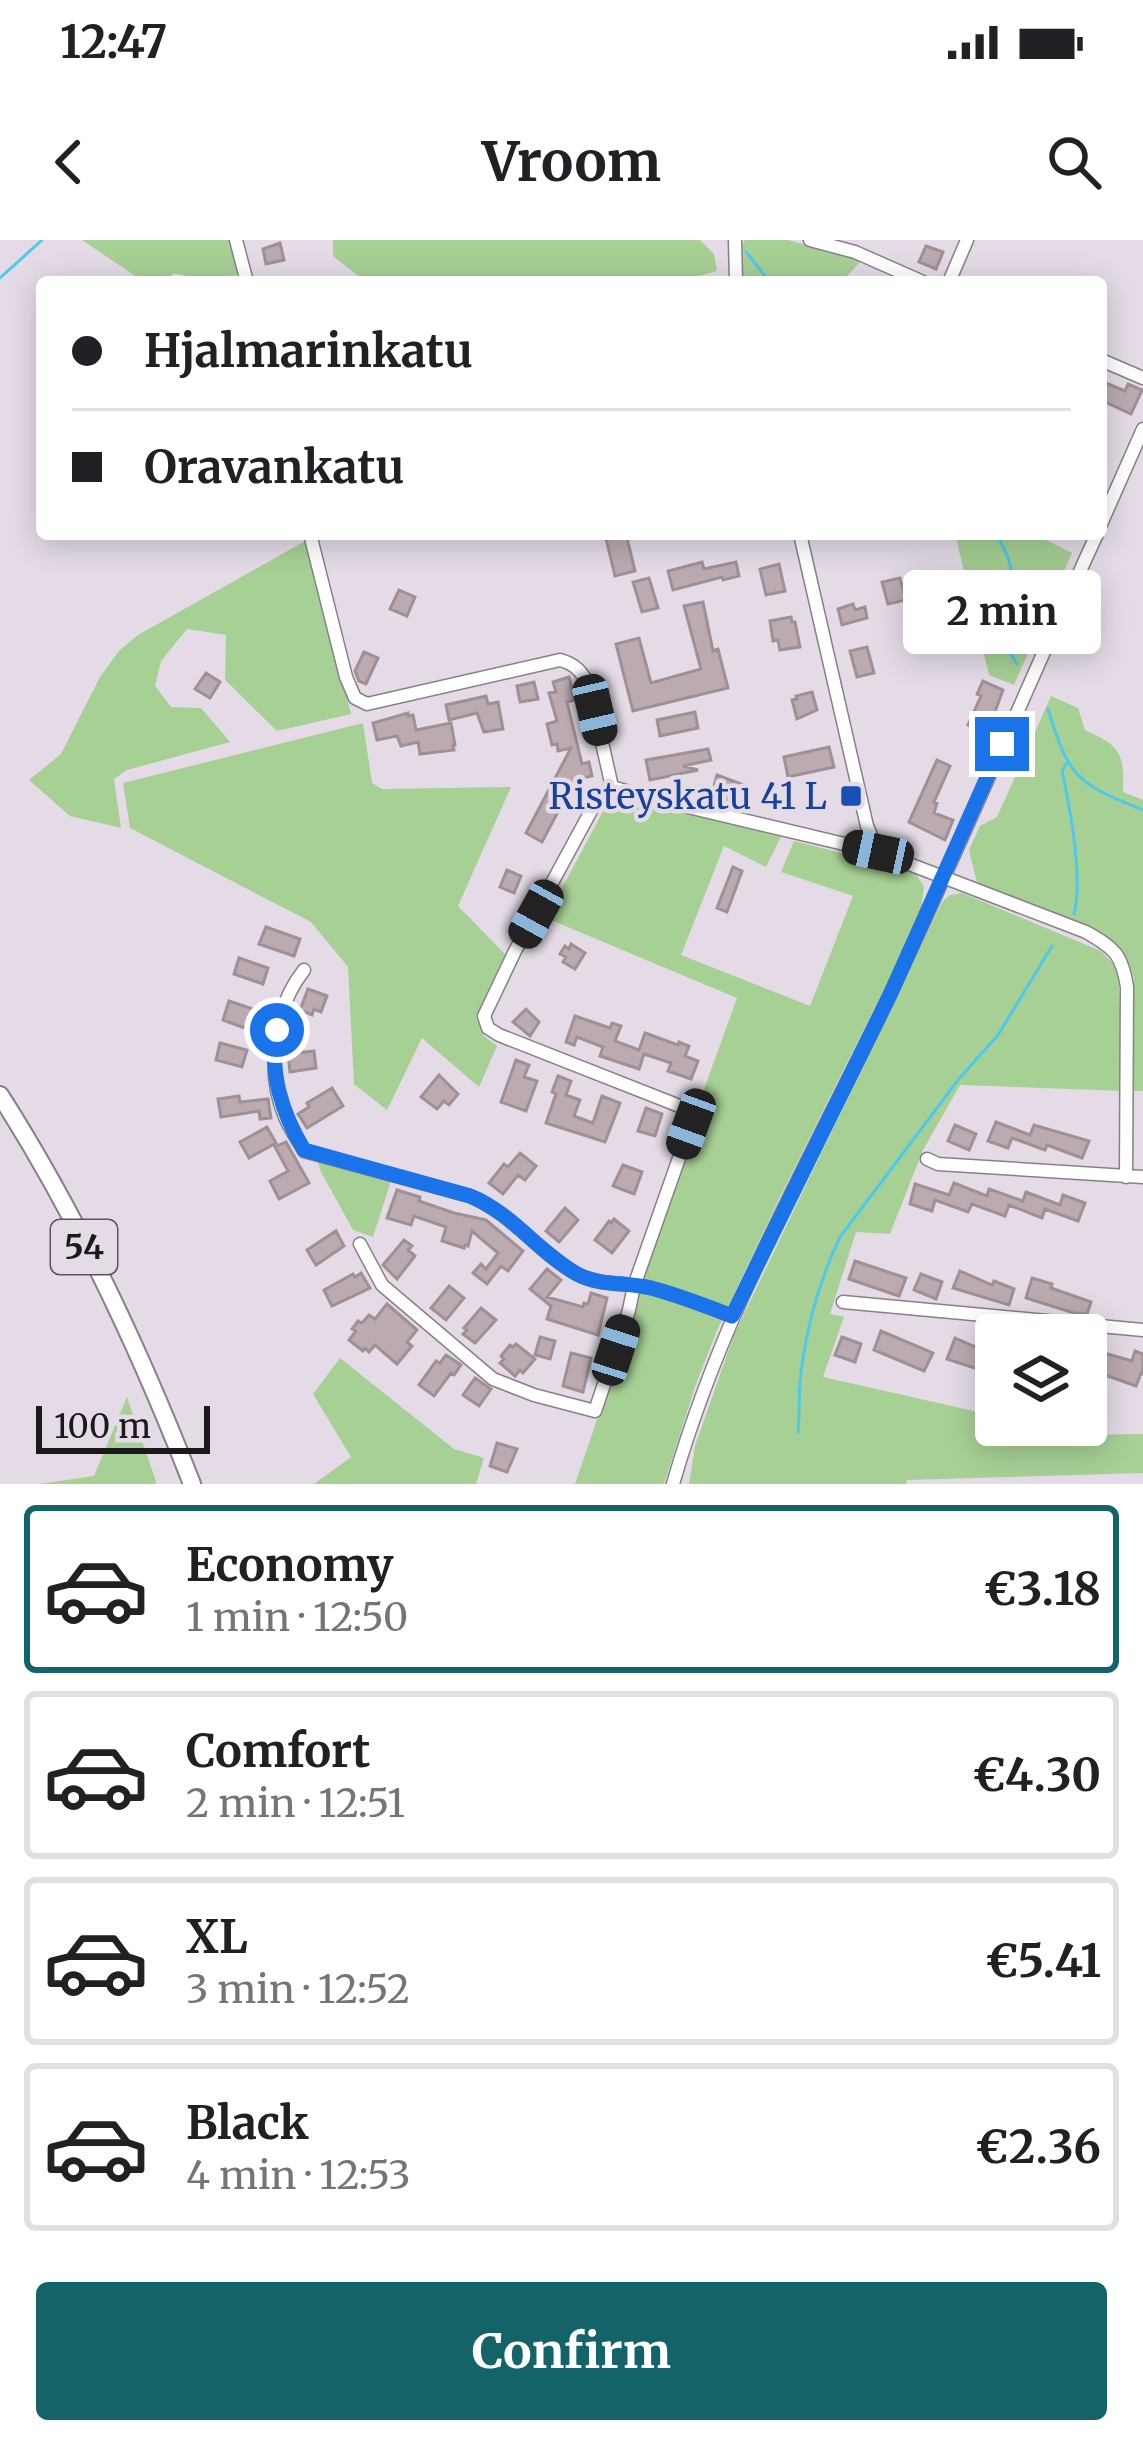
<!DOCTYPE html>
<meta charset="utf-8">
<style>
body{margin:0;font-family:Merriweather,serif;background:#f6f6f6;color:#202124;height:100vh;display:flex;flex-direction:column;font-size:45px;white-space:nowrap}
*{box-sizing:border-box;margin:0}
p{font-size:39px;color:#757577}
.icon{flex:none;width:66px;height:66px;fill:none;stroke:currentColor;stroke-width:2;stroke-linecap:round;stroke-linejoin:round}
.map{position:relative;height:1244px;overflow:hidden}
.details{display:flex;flex-direction:column;background:#fff;flex:1}
.details>*{flex:none}
.top-card{position:absolute;left:36px;top:36px;width:1071px;height:264px;border-radius:12px;box-shadow:0 6px 30px #0003;display:grid;align-content:center;height:264px;padding:0 36px;background:#fff}
.controls{position:absolute;left:975px;top:1074px;display:grid;gap:24px}
.controls a{display:grid;place-items:center;width:132px;height:132px;border-radius:12px;background:#fff;box-shadow:0 6px 30px #0003;font-size:60px}
.scale{position:absolute;left:36px;bottom:30px;width:174px;box-sizing:border-box;padding-left:12px;border:6px solid #1c191d;border-top:0;font-size:33px;line-height:42px;white-space:nowrap;color:#1c191d;-webkit-text-stroke:9px #e4dbe7;paint-order:stroke}
.end{position:absolute;width:54px;height:54px;margin:-27px;border:15px solid #1a73e8;background:#fff;box-shadow:0 0 0 6px #fff}
.from{border-radius:50%}
.bubble{position:absolute;height:84px;border-radius:12px;background:#fff;box-shadow:0 6px 30px #0003;font-size:39px;font-weight:700;line-height:84px;text-align:center}
.car{position:absolute;width:36px;height:72px;margin:-36px -18px;border-radius:15px;box-shadow:0 0 9px 3px #0007;background:linear-gradient(#222 24%,#8ab4d8 0 40%,#222 0 76%,#8ab4d8 0 86%,#222 0)}
.top-card b{display:flex;align-items:center;gap:42px;height:114px;font-size:45px}
.top-card b+b{border-top:3px solid #e0e0e0}
.top-card i{width:30px;height:30px;background:#202124}
ul{padding:21px 0 0;list-style:none}
li{display:flex;align-items:center;gap:36px;height:168px;margin:0 24px 18px;padding:0 12px;border:6px solid #e0e0e0;border-radius:12px}
li div{flex:1}
li b{display:block;font-size:45px}
li em{font-style:normal;font-weight:700}
li.on{border-color:#136368}
li>.icon{width:108px;height:108px;stroke-width:1.5}
.button{display:flex;gap:24px;margin-top:auto;padding:24px 36px}
.button a{flex:1;height:138px;border-radius:12px;background:#136368;color:#fff;font-size:48px;font-weight:700;line-height:138px;text-align:center}
.status{display:flex;justify-content:space-between;align-items:center;height:84px;padding:0 60px;background:#fff;direction:ltr}
.status svg{height:33px;fill:currentColor}
header{display:flex;justify-content:space-between;align-items:center;height:156px;padding:0 36px;background:#fff;font-size:54px;font-weight:700}
.map>svg:first-child{display:block}
</style>
<div class="status"><b>12:47</b><svg viewBox="0 0 49 12"><path d="M0 12V9h3v3zM5 12V6h3v6zM10 12V3h3v9zM15 12V0h3v12zM26 1h20v11H26zM47 4h2v5h-2z"/></svg></div>
<header><svg class="icon" aria-label="back" viewBox="0 0 24 24"><path d="M15 5l-7 7 7 7"/></svg>Vroom<svg class="icon" aria-label="search" viewBox="0 0 24 24"><circle cx="10" cy="10" r="6"/><path d="M15 15l6 6"/></svg></header>
<div class="map">
<svg width="1143" height="1244" viewBox="0 0 1143 1244">
<rect width="100%" height="100%" fill="#e4dbe7"/>
<path fill="#a7d095" d="M 82,0 L 236,0 L 244,33 L 212,42 L 174,33 L 165,42 L 144,42 Z
M 333,0 L 700,0 L 714,14 L 717,31 L 677,42 L 354,42 L 362,39 L 333,16 Z
M 745,0 L 788,0 L 861,21 L 841,42 L 743,42 L 739,9 Z
M 955,294 L 1034,294 L 1072,313 L 1014,445 L 989,435 Z
M 307,300 L 351,474 L 277,491 L 225,440 L 226,395 L 187,389 L 161,421 L 155,446 L 171,467 L 201,468 L 230,502 L 127,530 L 114,539 L 121,588 L 70,576 L 29,540 L 61,514 L 100,437 L 119,411 L 138,395 Z
M 1051,456 L 1078,468 L 1085,490 C 1122,507 1124,513 1123,552 L 1143,560 L 1143,851 L 1134,851 L 1134,738 L 1123,711 L 1090,686 L 977,643 L 969,610 L 980,586 L 997,577 Z
M 363,483 L 372,543 L 382,549 L 511,547 L 458,666 L 505,714 L 476,776 L 484,796 L 497,806 L 479,847 L 422,798 L 387,870 L 354,844 L 348,727 L 311,682 L 130,588 L 123,543 Z
M 617,554 L 781,597 L 766,627 L 724,606 L 681,715 L 810,766 L 853,656 L 781,632 L 794,601 L 915,632 L 924,647 L 921,669 L 889,739 L 781,955 L 718,1088 L 696,1144 L 664,1244 L 575,1244 C 616,1126 654,1006 696,888 L 698,866 L 737,758 L 546,678 L 608,562 Z
M 962,653 L 1101,711 L 1118,729 L 1124,851 L 960,845 L 923,910 L 890,994 L 856,992 L 830,1074 L 844,1077 L 823,1137 L 996,1176 L 996,1185 L 1035,1185 L 1081,1195 L 1143,1194 L 1143,1233 L 907,1240 L 906,1244 L 689,1244 L 695,1206 L 734,1095 L 942,662 L 950,655 Z
M 321,920 L 391,941 L 373,997 L 353,990 L 321,932 L 318,922 Z
M 340,1118 L 454,1209 L 484,1218 L 476,1244 L 314,1244 L 351,1217 L 313,1154 Z
M 127,1157 L 157,1244 L 39,1244 L 94,1236 Z"/>
<g fill="none" stroke-linecap="round" stroke-linejoin="round">
<path stroke="#4ec9ea" stroke-width="3" d="M 746,12 L 770,42
M 0,38 L 42,0
M 997,294 C 1002,306 1010,318 1011,330 C 1014,366 992,390 1017,424
M 1048,469 C 1069,538 1076,543 1143,570
M 1067,523 L 1062,531 C 1070,568 1083,638 1074,674
M 798,1192 C 800,1170 798,1146 802,1125 C 808,1081 821,1037 840,997 L 958,840 L 998,795 L 1052,706"/>
</g>
<path fill="#bbabb1" stroke="#9f9096" stroke-width="3" d="M 280,3 L 284,20 L 266,24 L 263,9 Z
M 926,6 L 943,12 L 936,29 L 919,22 Z
M 1101,141 L 1125,151 L 1128,144 L 1142,150 L 1131,174 L 1101,160 Z
M 605,294 L 626,294 L 635,331 L 615,336 Z
M 702,322 L 704,329 L 736,322 L 739,336 L 723,340 L 722,337 L 673,350 L 668,331 Z
M 779,324 L 785,351 L 766,355 L 760,329 Z
M 649,338 L 658,368 L 642,372 L 633,342 Z
M 900,338 L 906,360 L 888,364 L 882,342 Z
M 399,350 L 415,357 L 407,376 L 390,369 Z
M 703,362 L 713,411 L 718,409 L 728,448 L 633,471 L 616,404 L 639,398 L 651,443 L 701,429 L 684,366 Z
M 853,364 L 855,370 L 865,367 L 867,378 L 842,385 L 838,369 Z
M 791,377 L 792,382 L 795,382 L 800,407 L 780,410 L 778,400 L 773,401 L 770,381 Z
M 867,407 L 874,433 L 857,437 L 850,411 Z
M 364,412 L 378,418 L 366,444 L 359,441 L 355,431 Z
M 206,433 L 220,442 L 210,458 L 195,449 Z
M 569,437 L 575,460 L 567,462 L 582,524 L 589,522 L 592,536 L 575,540 L 542,602 L 526,593 L 571,508 L 558,511 L 557,504 L 552,505 L 547,484 L 557,481 L 549,453 L 556,452 L 553,442 Z
M 983,441 L 1003,450 L 987,493 L 968,485 L 981,456 L 977,454 Z
M 534,442 L 538,459 L 520,462 L 517,446 Z
M 812,452 L 817,470 L 797,479 L 792,460 L 797,459 L 796,456 Z
M 486,456 L 488,464 L 498,462 L 503,489 L 484,492 L 477,473 L 449,480 L 446,465 Z
M 695,472 L 698,488 L 660,496 L 657,480 Z
M 408,473 L 408,476 L 413,475 L 416,490 L 451,483 L 455,505 L 453,505 L 454,510 L 420,514 L 418,502 L 401,506 L 397,496 L 377,500 L 373,483 Z
M 829,507 L 834,527 L 788,537 L 784,517 Z
M 708,509 L 711,520 L 683,526 L 698,530 L 650,540 L 646,520 Z
M 937,520 L 950,526 L 934,562 L 937,563 L 934,573 L 953,580 L 945,600 L 909,582 Z
M 717,535 L 749,547 L 744,565 L 712,554 Z
M 733,627 L 742,631 L 727,672 L 717,668 Z
M 507,630 L 521,636 L 514,653 L 500,647 Z
M 266,687 L 300,699 L 294,716 L 259,704 Z
M 571,704 L 585,713 L 575,729 L 563,722 L 566,717 L 560,714 L 565,706 L 569,709 Z
M 239,718 L 268,728 L 263,744 L 234,734 Z
M 308,749 L 327,756 L 321,772 L 314,769 L 312,775 L 300,770 Z
M 229,761 L 262,772 L 260,775 L 269,779 L 264,795 L 223,780 Z
M 526,769 L 539,782 L 530,796 L 513,782 Z
M 575,776 L 610,788 L 612,783 L 621,786 L 615,801 L 639,810 L 645,793 L 678,805 L 679,802 L 689,806 L 685,816 L 698,821 L 691,839 L 668,831 L 671,823 L 644,814 L 639,829 L 600,816 L 603,807 L 577,797 L 574,805 L 566,802 Z
M 220,803 L 247,810 L 242,827 L 216,820 Z
M 314,811 L 316,828 L 290,832 L 288,814 Z
M 516,820 L 529,825 L 524,837 L 537,841 L 526,871 L 501,862 Z
M 439,835 L 458,854 L 449,865 L 444,861 L 437,869 L 421,857 Z
M 558,836 L 571,841 L 566,855 L 580,860 L 574,876 L 593,883 L 602,856 L 620,863 L 605,902 L 546,883 L 556,854 L 552,852 Z
M 332,848 L 343,866 L 307,888 L 298,874 L 309,867 L 307,863 Z
M 239,856 L 240,862 L 268,859 L 271,878 L 260,879 L 259,871 L 221,877 L 218,859 Z
M 646,868 L 662,874 L 655,896 L 638,891 Z
M 996,882 L 1030,895 L 1034,885 L 1089,901 L 1082,918 L 1047,905 L 1045,910 L 1012,898 L 1008,908 L 988,901 Z
M 955,885 L 976,894 L 969,910 L 948,901 Z
M 267,887 L 276,903 L 249,918 L 240,902 Z
M 286,902 L 309,943 L 279,959 L 270,941 L 288,931 L 275,907 Z
M 520,913 L 536,926 L 525,940 L 518,935 L 503,954 L 489,943 L 504,924 L 508,927 Z
M 623,925 L 642,932 L 634,954 L 613,946 Z
M 954,943 L 987,956 L 989,949 L 1023,961 L 1026,952 L 1060,965 L 1063,955 L 1085,963 L 1078,981 L 1045,969 L 1042,978 L 1009,965 L 1005,976 L 972,964 L 968,972 L 935,960 L 932,971 L 910,964 L 915,944 L 949,955 Z
M 397,950 L 420,957 L 419,961 L 454,973 L 486,980 L 523,1011 L 508,1031 L 501,1026 L 487,1044 L 473,1033 L 481,1024 L 486,1029 L 498,1013 L 472,991 L 468,1006 L 465,1005 L 464,1008 L 442,1001 L 446,987 L 414,976 L 411,985 L 387,978 Z
M 565,968 L 578,980 L 559,1002 L 546,991 Z
M 614,979 L 629,991 L 612,1013 L 595,1000 L 609,981 L 611,983 Z
M 336,991 L 344,1006 L 316,1025 L 307,1010 Z
M 404,1000 L 412,1006 L 408,1010 L 415,1016 L 397,1039 L 383,1025 Z
M 855,1021 L 906,1038 L 899,1056 L 849,1039 Z
M 547,1029 L 561,1040 L 547,1057 L 583,1067 L 584,1063 L 588,1064 L 591,1053 L 607,1058 L 598,1095 L 547,1079 L 551,1066 L 530,1049 Z
M 960,1031 L 992,1045 L 994,1041 L 1014,1049 L 1009,1065 L 953,1048 Z
M 361,1033 L 370,1048 L 332,1066 L 324,1050 L 353,1034 L 355,1037 Z
M 921,1034 L 942,1042 L 936,1059 L 914,1050 Z
M 1032,1038 L 1052,1044 L 1051,1048 L 1091,1062 L 1087,1074 L 1074,1073 L 1026,1058 Z
M 449,1046 L 464,1058 L 446,1080 L 431,1068 Z
M 387,1064 L 417,1090 L 407,1102 L 412,1106 L 397,1124 L 375,1105 L 369,1112 L 365,1108 L 363,1111 L 349,1100 L 356,1091 L 352,1089 L 358,1081 L 362,1083 L 369,1075 L 375,1079 Z
M 481,1068 L 496,1080 L 475,1103 L 463,1094 L 467,1090 L 464,1088 Z
M 881,1091 L 933,1113 L 924,1131 L 874,1110 Z
M 540,1097 L 555,1101 L 550,1119 L 535,1115 Z
M 842,1097 L 861,1104 L 855,1122 L 835,1115 Z
M 955,1098 L 996,1116 L 996,1135 L 947,1119 Z
M 516,1104 L 535,1119 L 523,1133 L 520,1130 L 515,1136 L 500,1123 L 504,1119 L 501,1116 L 510,1105 L 513,1107 Z
M 1097,1111 L 1132,1121 L 1135,1111 L 1143,1114 L 1143,1134 L 1141,1133 L 1136,1146 L 1091,1130 Z
M 571,1113 L 591,1118 L 583,1152 L 563,1146 Z
M 446,1115 L 461,1125 L 454,1135 L 451,1133 L 434,1156 L 419,1145 L 436,1121 L 440,1123 Z
M 475,1138 L 491,1149 L 479,1166 L 463,1155 Z
M 497,1203 L 517,1209 L 507,1232 L 490,1226 Z"/>
<g fill="none" stroke-linecap="round" stroke-linejoin="round">
<g stroke="#887f8b" stroke-width="15">
<path id="minor" d="M 236,0 L 247,42
M 735,0 L 736,42
M 810,0 L 855,12 L 923,42
M 949,42 L 967,0
M 1101,120 L 1143,138
M 1101,284 L 1143,189
M 310,294 L 346,437 L 355,458 L 367,464 L 560,420 C 575,424 581,431 589,445 L 612,547
M 800,294 L 867,586 L 878,612 L 1086,692 C 1114,708 1122,714 1127,747 L 1126,937
M 612,547 L 646,557 L 878,612
M 304,730 C 273,769 266,832 285,877 C 290,889 298,900 304,911 L 470,956 C 512,973 538,1012 577,1034 C 599,1046 627,1042 651,1048 C 678,1055 706,1066 732,1076
M 927,919 L 938,924 L 1143,937
M 360,1004 L 382,1045 L 493,1139 L 534,1155 L 595,1171 L 629,1070 L 634,1046 L 691,884 L 689,874 L 682,867 L 499,795 L 488,788 L 484,776 L 515,711 L 598,558 L 612,547
M 843,1062 L 1143,1090
M 673,1244 C 723,1069 813,916 891,752 C 963,601 1027,446 1097,294"/>
</g>
<g stroke="#887f8b" stroke-width="20">
<path id="major" d="M 0,855 C 76,974 141,1113 192,1244"/>
</g>
<use href="#minor" stroke="#fff" stroke-width="12"/>
<use href="#major" stroke="#fff" stroke-width="16"/>
</g>
<g fill="none" stroke-linecap="round" stroke-linejoin="round">
<path stroke="#1a73e8" stroke-width="15" d="M 277,790 C 269,834 282,873 304,910 L 470,956 C 512,973 538,1012 577,1034 C 599,1046 627,1042 651,1048 C 678,1055 706,1066 732,1076 L 890,755 L 1002,504"/>
</g>
<rect fill="#1a4fb4" stroke="#e4dbe7" stroke-width="4.5" x="839" y="544" width="24" height="24" rx="6"/>
<g text-anchor="middle" stroke-width="9" stroke-linejoin="round" paint-order="stroke">
<rect fill="#e4dbe7" stroke="#58535a" stroke-width="3" x="51" y="980" width="66" height="54" rx="9"/>
<g font-size="33" font-weight="bold" fill="#1c191d">
<text x="84" y="1019">54</text>
</g>
<g font-size="36" fill="#164399" stroke="#e4dbe7" text-anchor="end">
<text x="827" y="569">Risteyskatu 41 L</text>
</g>
</g>
</svg>
<div class="controls">
<a><svg class="icon" aria-label="layers" viewBox="0 0 24 24"><path d="M12 4l9 5-9 5-9-5zM3 14l9 5 9-5"/></svg></a>
</div>
<div class="scale">100 m</div>
<i class="end from" style="left:277px;top:790px"></i>
<i class="end" style="left:1002px;top:504px"></i>
<div class="bubble" style="left:903px;top:330px;width:198px">2 min</div>
<i class="car" style="left:595px;top:470px;rotate:167deg"></i>
<i class="car" style="left:878px;top:612px;rotate:282deg"></i>
<i class="car" style="left:536px;top:674px;rotate:209deg"></i>
<i class="car" style="left:691px;top:884px;rotate:200deg"></i>
<i class="car" style="left:616px;top:1110px;rotate:18deg"></i>
<div class="top-card">
<b><i class="from"></i>Hjalmarinkatu</b>
<b><i></i>Oravankatu</b>
</div>
</div>
<section class="details">
<ul>
<li class="on"><svg class="icon" aria-label="car" viewBox="0 0 24 24"><path d="M5 17H2v-5l4-1 3-4h7l3 4 3 1v5h-3M9 17h6M6 11h13"/><circle cx="7" cy="17" r="2"/><circle cx="17" cy="17" r="2"/></svg><div><b>Economy</b><p>1 min · 12:50</p></div><em>€3.18</em></li>
<li><svg class="icon" aria-label="car" viewBox="0 0 24 24"><path d="M5 17H2v-5l4-1 3-4h7l3 4 3 1v5h-3M9 17h6M6 11h13"/><circle cx="7" cy="17" r="2"/><circle cx="17" cy="17" r="2"/></svg><div><b>Comfort</b><p>2 min · 12:51</p></div><em>€4.30</em></li>
<li><svg class="icon" aria-label="car" viewBox="0 0 24 24"><path d="M5 17H2v-5l4-1 3-4h7l3 4 3 1v5h-3M9 17h6M6 11h13"/><circle cx="7" cy="17" r="2"/><circle cx="17" cy="17" r="2"/></svg><div><b>XL</b><p>3 min · 12:52</p></div><em>€5.41</em></li>
<li><svg class="icon" aria-label="car" viewBox="0 0 24 24"><path d="M5 17H2v-5l4-1 3-4h7l3 4 3 1v5h-3M9 17h6M6 11h13"/><circle cx="7" cy="17" r="2"/><circle cx="17" cy="17" r="2"/></svg><div><b>Black</b><p>4 min · 12:53</p></div><em>€2.36</em></li>
</ul>
<div class="button"><a>Confirm</a></div>
</section>
